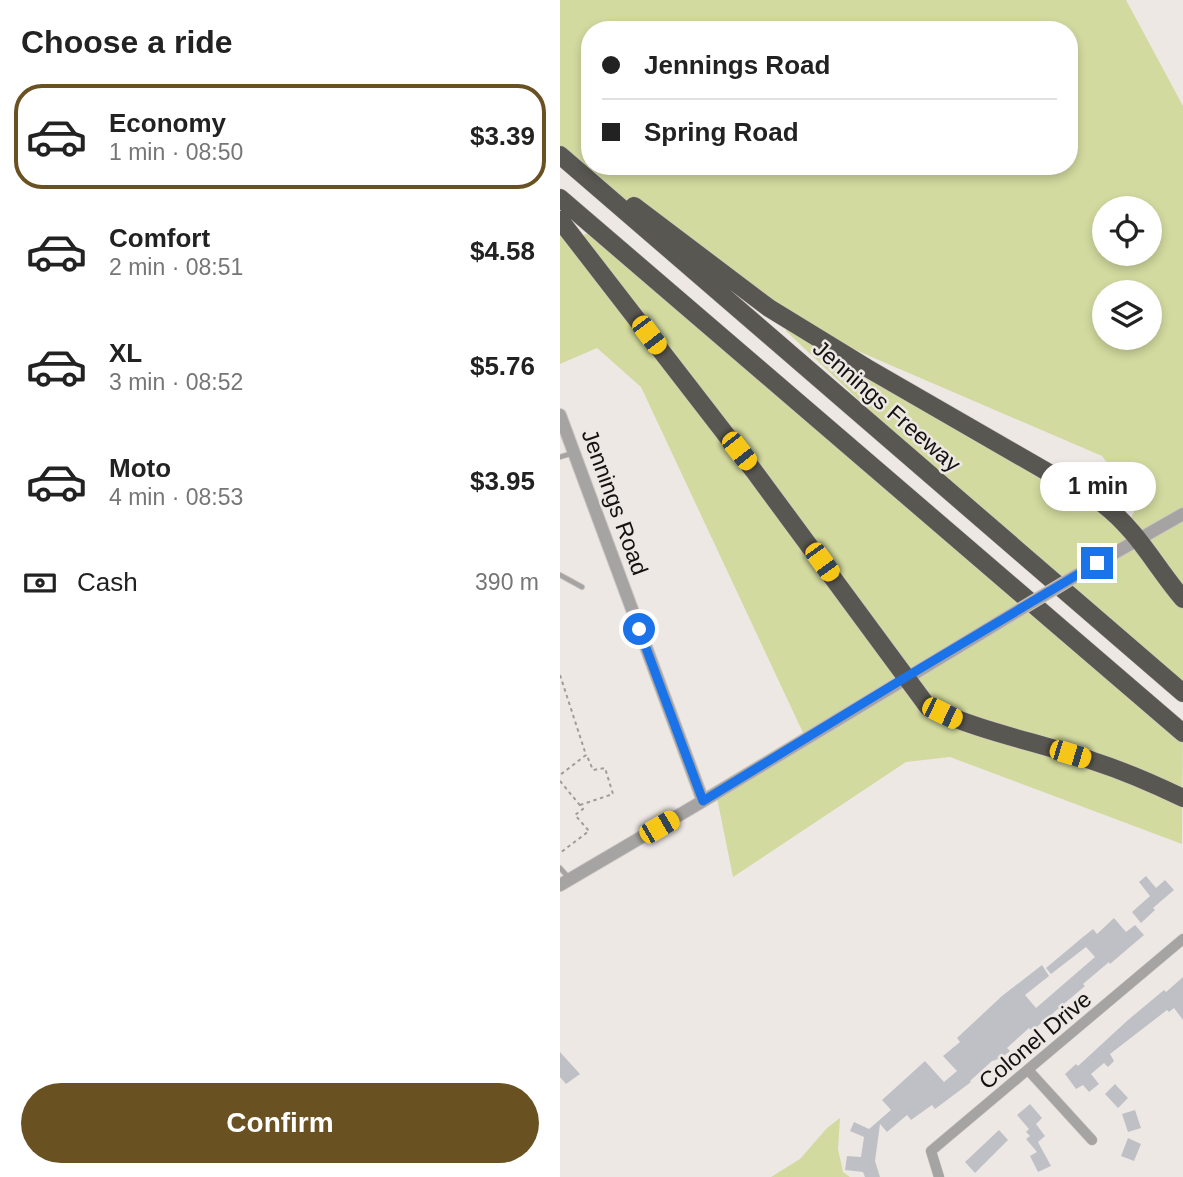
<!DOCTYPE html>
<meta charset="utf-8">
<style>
body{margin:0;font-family:Helvetica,sans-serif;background:#f6f6f6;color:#222;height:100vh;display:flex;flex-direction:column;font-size:26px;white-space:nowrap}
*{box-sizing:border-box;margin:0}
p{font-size:23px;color:#767676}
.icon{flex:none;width:38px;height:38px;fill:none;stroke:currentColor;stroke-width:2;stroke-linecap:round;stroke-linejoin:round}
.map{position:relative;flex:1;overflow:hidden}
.sheet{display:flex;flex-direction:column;background:#fff;width:560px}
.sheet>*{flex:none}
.hud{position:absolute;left:21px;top:21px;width:497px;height:154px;border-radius:28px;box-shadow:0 4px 10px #0003;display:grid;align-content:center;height:154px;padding:0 21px;background:#fff}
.buttons{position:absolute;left:532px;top:196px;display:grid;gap:14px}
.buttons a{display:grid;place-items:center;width:70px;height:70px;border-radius:50%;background:#fff;box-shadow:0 4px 10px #0003;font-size:35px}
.end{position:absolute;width:32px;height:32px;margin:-16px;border:9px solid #1a73e8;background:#fff;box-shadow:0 0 0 4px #fff}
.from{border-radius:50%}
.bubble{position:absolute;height:49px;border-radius:24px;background:#fff;box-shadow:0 4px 10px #0003;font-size:23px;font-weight:700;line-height:49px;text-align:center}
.car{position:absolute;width:21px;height:42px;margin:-21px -10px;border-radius:9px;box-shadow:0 0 5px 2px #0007;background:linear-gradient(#f5c518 24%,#345 0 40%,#f5c518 0 76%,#345 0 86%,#f5c518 0)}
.hud b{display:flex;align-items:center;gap:24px;height:66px;font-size:26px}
.hud b+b{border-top:2px solid #e0e0e0}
.hud i{width:18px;height:18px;background:#222}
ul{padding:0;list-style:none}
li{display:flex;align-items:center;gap:21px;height:105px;margin:0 14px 10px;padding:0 7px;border:4px solid transparent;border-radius:28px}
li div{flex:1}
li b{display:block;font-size:26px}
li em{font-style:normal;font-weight:700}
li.on{border-color:#6a5122}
li>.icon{width:63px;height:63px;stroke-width:1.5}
h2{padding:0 21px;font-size:32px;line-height:84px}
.pay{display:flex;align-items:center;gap:18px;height:77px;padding:0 21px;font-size:26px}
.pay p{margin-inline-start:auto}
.cta{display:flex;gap:14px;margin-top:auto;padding:14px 21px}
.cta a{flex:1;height:80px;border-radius:42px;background:#6a5122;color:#fff;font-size:28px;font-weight:700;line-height:80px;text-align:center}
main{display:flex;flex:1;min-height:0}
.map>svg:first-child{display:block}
</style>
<main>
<section class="sheet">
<h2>Choose a ride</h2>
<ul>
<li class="on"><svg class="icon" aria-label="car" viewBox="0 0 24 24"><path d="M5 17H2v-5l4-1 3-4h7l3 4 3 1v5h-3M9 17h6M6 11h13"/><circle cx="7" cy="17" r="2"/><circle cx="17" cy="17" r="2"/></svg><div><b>Economy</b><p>1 min · 08:50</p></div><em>$3.39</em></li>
<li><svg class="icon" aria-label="car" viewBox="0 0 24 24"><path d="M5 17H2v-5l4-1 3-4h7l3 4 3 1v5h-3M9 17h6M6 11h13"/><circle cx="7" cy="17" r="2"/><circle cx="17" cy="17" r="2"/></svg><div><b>Comfort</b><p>2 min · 08:51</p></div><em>$4.58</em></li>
<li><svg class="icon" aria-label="car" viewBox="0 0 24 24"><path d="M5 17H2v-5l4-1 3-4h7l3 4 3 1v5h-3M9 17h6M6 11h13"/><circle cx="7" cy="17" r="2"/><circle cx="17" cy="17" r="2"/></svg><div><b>XL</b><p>3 min · 08:52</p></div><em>$5.76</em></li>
<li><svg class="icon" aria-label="car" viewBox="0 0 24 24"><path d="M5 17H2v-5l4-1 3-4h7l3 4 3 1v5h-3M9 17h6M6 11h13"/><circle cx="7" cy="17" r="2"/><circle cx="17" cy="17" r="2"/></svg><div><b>Moto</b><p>4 min · 08:53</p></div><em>$3.95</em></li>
</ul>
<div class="pay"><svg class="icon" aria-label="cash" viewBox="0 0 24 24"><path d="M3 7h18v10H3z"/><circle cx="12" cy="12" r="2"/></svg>Cash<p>390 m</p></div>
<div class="cta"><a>Confirm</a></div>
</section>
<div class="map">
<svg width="623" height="1177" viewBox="0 0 623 1177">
<rect width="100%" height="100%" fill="#eee8e5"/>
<path fill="#d2da9f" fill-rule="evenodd" d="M 0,0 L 566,0 L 623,106 L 623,693 L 460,553 L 226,331 L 226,326 L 568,525 L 578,503 L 542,456 L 235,324 L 0,155 ZM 30,30 L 509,30 L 509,166 L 30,166 ZM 544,208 L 590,208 L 590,254 L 544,254 ZM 544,292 L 590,292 L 590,338 L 544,338 Z
M 0,220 L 17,239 L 36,228 L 623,733 L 622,844 L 390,757 L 346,762 L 173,877 L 156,793 L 245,737 L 81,387 L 37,348 L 0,364 Z
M 280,1118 L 278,1149 L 283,1172 L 290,1177 L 211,1177 L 240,1159 L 267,1128 Z"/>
<path fill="#bfc0c5" d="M 586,876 L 596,888 L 605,880 L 614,890 L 593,908 L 595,910 L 581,923 L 572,912 L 590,896 L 579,882 Z
M 554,918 L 566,932 L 575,925 L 584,935 L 550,964 L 549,962 L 523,984 L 525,986 L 472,1031 L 469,1028 L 447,1048 L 450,1051 L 441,1058 L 432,1061 L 410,1081 L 411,1082 L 375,1109 L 372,1105 L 351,1120 L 347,1115 L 327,1132 L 320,1124 L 315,1161 L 320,1177 L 305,1177 L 303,1172 L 285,1170 L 287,1156 L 301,1157 L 304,1137 L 290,1131 L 294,1122 L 309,1129 L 331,1110 L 322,1100 L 365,1061 L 384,1082 L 397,1071 L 383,1056 L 400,1042 L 397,1038 L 442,996 L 482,965 L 489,976 L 465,995 L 476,1008 L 535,957 L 526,947 L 491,974 L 486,968 L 523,937 L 533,929 L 537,934 Z
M 623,977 L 623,1020 L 614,1008 L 609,1012 L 607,1010 L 550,1054 L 554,1061 L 548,1067 L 544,1063 L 531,1074 L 539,1084 L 529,1092 L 523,1085 L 516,1089 L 505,1074 L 516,1064 L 518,1066 L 568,1020 L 604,990 L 606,992 Z
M 0,1052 L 20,1074 L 6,1084 L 0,1077 Z
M 555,1084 L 568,1098 L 558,1108 L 545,1094 Z
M 470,1104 L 482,1118 L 476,1124 L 485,1136 L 478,1142 L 491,1166 L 478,1172 L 470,1156 L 477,1152 L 466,1139 L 470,1136 L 466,1132 L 469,1129 L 457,1115 Z
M 575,1110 L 581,1128 L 568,1132 L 562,1114 Z
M 439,1130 L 448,1140 L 415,1173 L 405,1162 Z
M 568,1138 L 581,1144 L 574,1161 L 561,1156 Z"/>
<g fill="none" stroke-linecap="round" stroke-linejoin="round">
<g stroke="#cbc6c3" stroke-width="6">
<path id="service" d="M 0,457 L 13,453
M 0,575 L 22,587
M 0,868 L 9,878"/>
</g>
<g stroke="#cbc6c3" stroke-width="11">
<path id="minor" d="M 469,1071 L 532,1140
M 379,1177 L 371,1151 L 623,939"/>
</g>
<g stroke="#cbc6c3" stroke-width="14">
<path id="tertiary" d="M 0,415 L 143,801
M 537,563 L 623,514
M 0,885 L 143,801 L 428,629"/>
</g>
<g stroke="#cbc6c3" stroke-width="19">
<path id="motorway" d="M 0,155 L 623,693
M 0,198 L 623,733
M 74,206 L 209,308 L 307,368 L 543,504 C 578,531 595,566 623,599
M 0,220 L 194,471 L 368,707 C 421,732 478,742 533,761 C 564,771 594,784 623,798"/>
</g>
<path stroke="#a19c9a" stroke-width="2" stroke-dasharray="3.5 3.5" stroke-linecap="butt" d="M 0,675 L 26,755 L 0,775
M 0,781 L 23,809 L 15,815 L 29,831 L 0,853
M 20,805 L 53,794 L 45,768 L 33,770 L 27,756"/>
<use href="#service" stroke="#a5a4a2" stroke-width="4.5"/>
<use href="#minor" stroke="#a5a4a2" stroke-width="10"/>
<use href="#tertiary" stroke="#a5a4a2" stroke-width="12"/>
<use href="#motorway" stroke="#595752" stroke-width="18"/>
<g stroke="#cbc6c3" stroke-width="14" stroke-linecap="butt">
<path id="tertiary-bridge" d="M 428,629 L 537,563"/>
</g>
<use href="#tertiary-bridge" stroke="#a5a4a2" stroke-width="12"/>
</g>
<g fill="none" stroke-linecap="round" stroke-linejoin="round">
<path stroke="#1a73e8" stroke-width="9" d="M 79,629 L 143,801 L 346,677 L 537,563"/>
</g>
<g text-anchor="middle" stroke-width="5" stroke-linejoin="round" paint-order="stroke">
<g font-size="23" fill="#141211" stroke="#eee8e5">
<text transform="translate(327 406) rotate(41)" y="8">Jennings Freeway</text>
<text transform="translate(55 502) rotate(70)" y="8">Jennings Road</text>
<text transform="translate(475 1040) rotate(-40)" y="8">Colonel Drive</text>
</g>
</g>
</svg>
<div class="buttons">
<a><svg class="icon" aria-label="locate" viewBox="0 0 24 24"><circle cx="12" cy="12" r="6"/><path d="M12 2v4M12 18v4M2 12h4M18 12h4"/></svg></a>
<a><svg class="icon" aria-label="layers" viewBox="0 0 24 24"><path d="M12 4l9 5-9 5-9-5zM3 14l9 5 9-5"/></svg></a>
</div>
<i class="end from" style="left:79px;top:629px"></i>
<i class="end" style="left:537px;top:563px"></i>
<div class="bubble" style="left:480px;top:462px;width:116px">1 min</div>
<i class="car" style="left:89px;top:335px;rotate:143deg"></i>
<i class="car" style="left:179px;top:451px;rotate:142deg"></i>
<i class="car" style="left:262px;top:562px;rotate:144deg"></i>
<i class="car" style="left:382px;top:713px;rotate:116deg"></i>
<i class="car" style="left:510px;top:754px;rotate:107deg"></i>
<i class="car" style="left:99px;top:827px;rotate:60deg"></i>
<div class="hud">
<b><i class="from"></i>Jennings Road</b>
<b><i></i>Spring Road</b>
</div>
</div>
</main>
